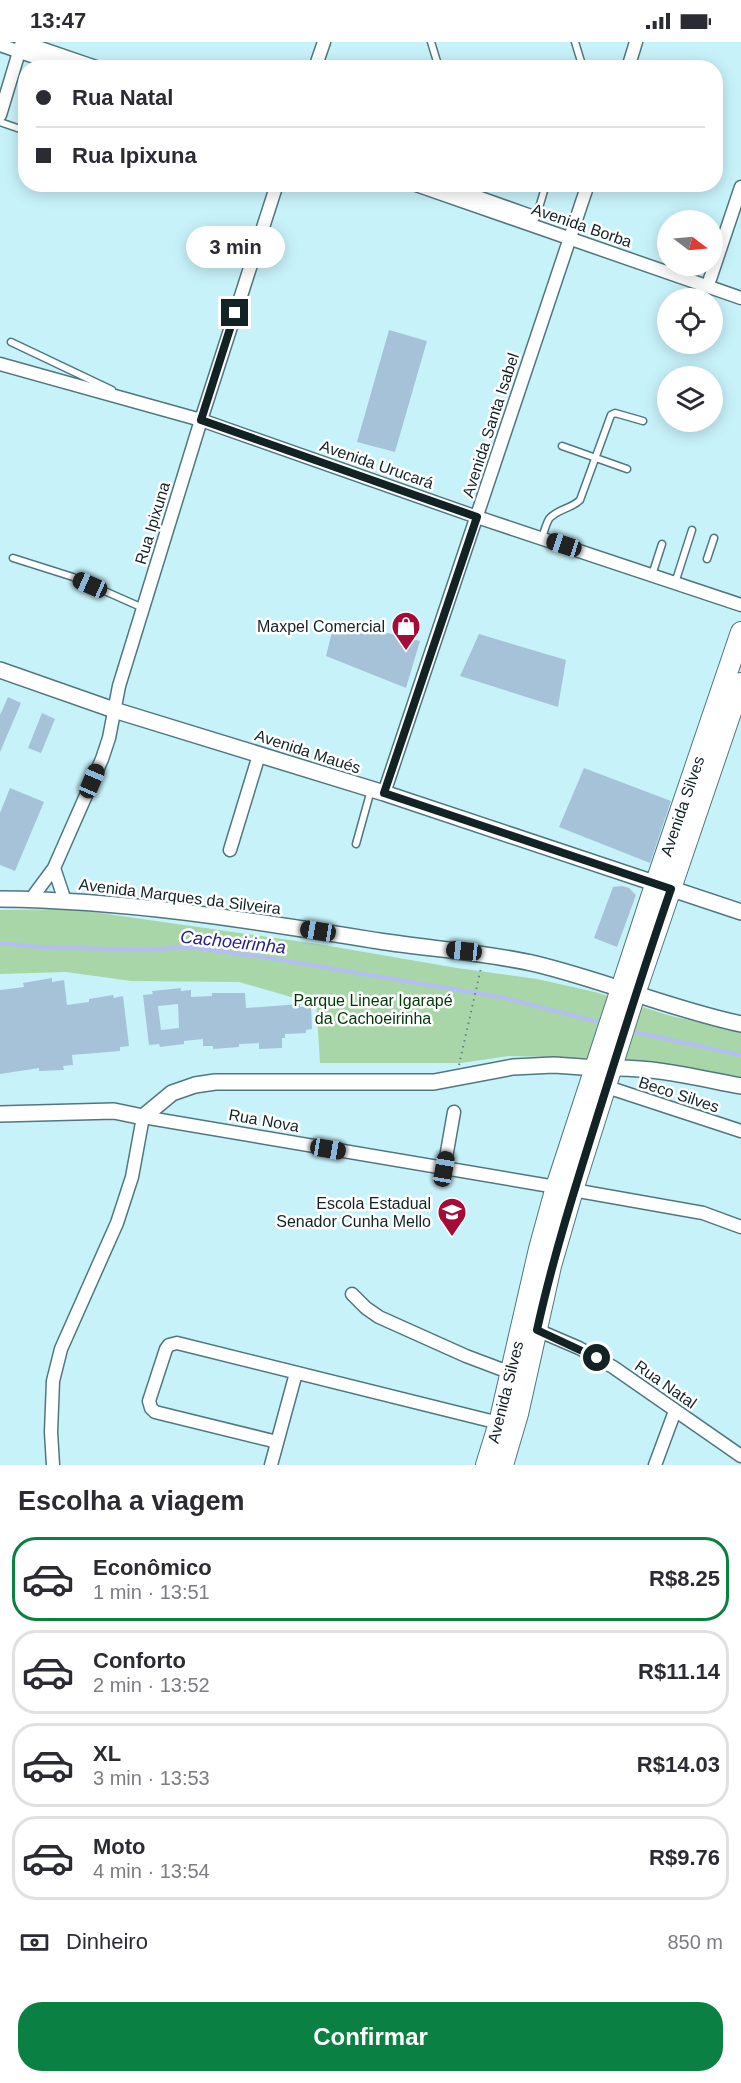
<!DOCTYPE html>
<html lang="pt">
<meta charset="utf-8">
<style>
body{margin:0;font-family:Helvetica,sans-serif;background:#f7f7f7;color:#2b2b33;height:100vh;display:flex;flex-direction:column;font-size:22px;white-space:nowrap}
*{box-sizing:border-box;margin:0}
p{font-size:20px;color:#7c7c81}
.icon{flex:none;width:33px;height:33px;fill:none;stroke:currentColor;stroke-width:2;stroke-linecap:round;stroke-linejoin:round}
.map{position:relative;height:1423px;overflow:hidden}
.panel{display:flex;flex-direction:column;background:#fff;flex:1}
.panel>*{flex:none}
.hud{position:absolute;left:18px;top:18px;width:705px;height:132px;border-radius:24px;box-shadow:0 3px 15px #0003;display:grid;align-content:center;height:132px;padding:0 18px;background:#fff}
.needle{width:39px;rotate:106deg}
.controls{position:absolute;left:657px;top:168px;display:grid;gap:12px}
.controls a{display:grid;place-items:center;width:66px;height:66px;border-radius:50%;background:#fff;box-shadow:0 3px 15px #0003;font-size:30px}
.end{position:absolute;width:27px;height:27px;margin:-14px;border:8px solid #122225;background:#fff;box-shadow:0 0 0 3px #fff}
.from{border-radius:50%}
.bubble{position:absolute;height:42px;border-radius:21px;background:#fff;box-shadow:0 3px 15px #0003;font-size:20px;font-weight:700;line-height:42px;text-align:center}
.car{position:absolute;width:18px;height:36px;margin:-18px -9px;border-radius:8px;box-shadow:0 0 4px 2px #0007;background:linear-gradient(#222 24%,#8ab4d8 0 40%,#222 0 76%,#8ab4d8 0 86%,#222 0)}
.hud b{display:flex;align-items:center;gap:21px;height:57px;font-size:22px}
.hud b+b{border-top:2px solid #e1e1e2}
.hud i{width:15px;height:15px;background:#2b2b33}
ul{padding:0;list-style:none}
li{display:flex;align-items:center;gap:18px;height:84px;margin:0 12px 9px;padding:0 6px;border:3px solid #e1e1e2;border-radius:24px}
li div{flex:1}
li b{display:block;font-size:22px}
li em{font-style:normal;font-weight:700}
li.current{border-color:#0b8043}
li>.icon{width:54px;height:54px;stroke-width:1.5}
h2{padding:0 18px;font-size:27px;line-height:72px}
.pay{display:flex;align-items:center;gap:15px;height:66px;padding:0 18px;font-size:22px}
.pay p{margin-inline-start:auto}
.action{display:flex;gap:12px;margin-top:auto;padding:12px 18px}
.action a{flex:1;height:69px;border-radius:24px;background:#0b8043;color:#fff;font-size:24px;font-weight:700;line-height:69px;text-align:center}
.status{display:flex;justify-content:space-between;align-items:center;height:42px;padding:0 30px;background:#fff;direction:ltr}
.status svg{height:16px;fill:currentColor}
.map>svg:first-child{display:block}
</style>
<div class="status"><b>13:47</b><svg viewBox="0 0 49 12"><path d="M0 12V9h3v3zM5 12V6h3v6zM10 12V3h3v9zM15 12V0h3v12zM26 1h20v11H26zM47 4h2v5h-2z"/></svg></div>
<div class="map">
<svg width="741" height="1423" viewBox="0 0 741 1423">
<rect width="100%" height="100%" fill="#c8f2fa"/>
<path fill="#a9d6a9" d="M 72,867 L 318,902 L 457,926 L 537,937 L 595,950 L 671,974 L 741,989 L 741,1038 L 655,1021 L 626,1017 L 509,1014 L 461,1021 L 320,1021 L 316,958 L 291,955 L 239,940 L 131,939 L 66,930 L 0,932 L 0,868 Z"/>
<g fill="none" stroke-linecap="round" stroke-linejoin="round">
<path stroke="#b4bef3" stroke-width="4" d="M 0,901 L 39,905 L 144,908 L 188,905 L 270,916 L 505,956 L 603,981
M 630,989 L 741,1013"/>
</g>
<path fill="#a6c2d9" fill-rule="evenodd" d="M 389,288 L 427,299 L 395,410 L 357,400 Z
M 335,578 L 420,599 L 406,646 L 326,614 Z
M 479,592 L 566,618 L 558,665 L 460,634 Z
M 8,655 L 21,661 L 0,710 L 0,673 Z
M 42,671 L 55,677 L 41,711 L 28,706 Z
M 584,726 L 671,759 L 650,821 L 559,785 Z
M 10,746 L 44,760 L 15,829 L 0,823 L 0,771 Z
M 622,844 L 629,846 L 636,853 L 617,905 L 594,896 L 613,845 Z
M 52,936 L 52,940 L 64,938 L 67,963 L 89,960 L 89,957 L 113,953 L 114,956 L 123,954 L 129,1004 L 120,1005 L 120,1009 L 72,1013 L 73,1023 L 63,1024 L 64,1028 L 39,1029 L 39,1026 L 0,1032 L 0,948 L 24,945 L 23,941 Z
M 181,946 L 181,949 L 191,948 L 191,955 L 212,954 L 212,951 L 245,951 L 246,966 L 300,962 L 300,965 L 311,964 L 312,987 L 306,988 L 306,991 L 285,992 L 285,996 L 282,996 L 282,1006 L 259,1007 L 259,1001 L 239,1002 L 239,1005 L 213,1007 L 213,1004 L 203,1004 L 203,997 L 184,999 L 184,1002 L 160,1005 L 159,1002 L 149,1003 L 143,953 L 153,952 L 152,949 ZM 178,962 L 179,986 L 161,988 L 158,964 Z"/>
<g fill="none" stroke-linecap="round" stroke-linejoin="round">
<g stroke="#50777e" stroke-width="9">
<path id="service" d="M 431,0 L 439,26
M 575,0 L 583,26
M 0,80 L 26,89
M 536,176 L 546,142
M 11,300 L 112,348
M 562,404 L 627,427
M 542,496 C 544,490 546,482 549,477 C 557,467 571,467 580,458 L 611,373 L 615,371 L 643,379
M 13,516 L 73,535 L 143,566
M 707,517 L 714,496
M 652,533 L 662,502
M 675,541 L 692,488
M 356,802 L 371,748"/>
</g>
<g stroke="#50777e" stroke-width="15">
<path id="minor" d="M 23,0 L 99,26
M 0,3 L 66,26
M 315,26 L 324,0
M 628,26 L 636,0
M 0,73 L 22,0
M 413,142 L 741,256
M 441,142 L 531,174
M 710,237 L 741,145
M 0,322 L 201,378 L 477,475 L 741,563
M 384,751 L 588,142
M 230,808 L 259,713
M 54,826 L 65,859
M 31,857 L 54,826 L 102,717 L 109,696 L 119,644 L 201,378 L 277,142
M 607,1045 L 741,1089
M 444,1127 L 454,1070
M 573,1148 L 703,1171 L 741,1185
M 352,1252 L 366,1266 L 379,1275 L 466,1314 L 511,1331
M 537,1288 L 579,1306 L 613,1325 L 741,1414
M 277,1400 L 155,1370 L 151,1366 L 149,1359 L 166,1307 L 169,1303 L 177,1301 L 499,1381
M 53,1423 L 51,1390 L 53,1339 L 61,1307 L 117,1181 L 132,1135 L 143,1075 L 556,1145
M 271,1423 L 296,1331
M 655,1423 L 675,1369"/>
</g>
<g stroke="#50777e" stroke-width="18">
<path id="tertiary" d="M 0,628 L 114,668 L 384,751 L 741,870
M 0,857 C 127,858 254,879 379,899 C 431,907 484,910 536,922 C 606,939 671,967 741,982
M 612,1026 C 656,1025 698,1036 741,1044
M 0,1072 L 114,1069 L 143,1075 L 172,1051 L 195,1043 L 215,1040 L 434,1040 L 513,1025 L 554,1023 L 597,1026"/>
</g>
<g stroke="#50777e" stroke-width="22">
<path id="primary" d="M 486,1423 L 499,1381 L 539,1207 L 556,1145 L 655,843 L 741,590
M 503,1423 L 518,1372 L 551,1224 L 573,1148 L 635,952 L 741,641"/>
</g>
<path stroke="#668287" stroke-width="2" stroke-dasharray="1.5 4.5" stroke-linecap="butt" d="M 459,1023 L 481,926"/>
<use href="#service" stroke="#fff" stroke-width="6"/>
<use href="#minor" stroke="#fff" stroke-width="12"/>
<use href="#tertiary" stroke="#fff" stroke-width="15"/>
<use href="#primary" stroke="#fff" stroke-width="20"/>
</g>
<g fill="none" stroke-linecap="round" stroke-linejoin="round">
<path stroke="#122225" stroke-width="8" d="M 235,271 L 201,378 L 477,475 L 384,751 L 671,847 C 648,913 627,980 606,1047 C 581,1127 555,1206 537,1288 L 597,1316"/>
</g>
<defs>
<g id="shop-pin" transform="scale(1.5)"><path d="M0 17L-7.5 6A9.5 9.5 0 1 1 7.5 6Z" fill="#a60b38" stroke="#fff"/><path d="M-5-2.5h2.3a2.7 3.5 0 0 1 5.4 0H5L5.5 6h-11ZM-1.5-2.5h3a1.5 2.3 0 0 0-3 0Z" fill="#fff"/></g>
<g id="school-pin" transform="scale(1.5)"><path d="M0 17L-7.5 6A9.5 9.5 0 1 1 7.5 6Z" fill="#a60b38" stroke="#fff"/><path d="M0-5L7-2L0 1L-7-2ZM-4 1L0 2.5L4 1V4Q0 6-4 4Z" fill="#fff"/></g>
</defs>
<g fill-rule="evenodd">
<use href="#shop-pin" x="406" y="584"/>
<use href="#school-pin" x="452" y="1170"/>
</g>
<g text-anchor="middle" stroke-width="5" stroke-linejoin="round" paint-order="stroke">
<g font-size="16" fill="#122225" stroke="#fff">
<text transform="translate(582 183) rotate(19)" y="6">Avenida Borba</text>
<text transform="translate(490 383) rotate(-72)" y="6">Avenida Santa Isabel</text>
<text transform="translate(377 422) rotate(19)" y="6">Avenida Urucará</text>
<text transform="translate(152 481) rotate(-73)" y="6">Rua Ipixuna</text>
<text transform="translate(308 709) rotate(18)" y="6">Avenida Maués</text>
<text transform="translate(682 764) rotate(-71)" y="6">Avenida Silves</text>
<text transform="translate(180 854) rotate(7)" y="6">Avenida Marques da Silveira</text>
<text transform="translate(679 1052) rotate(18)" y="6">Beco Silves</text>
<text transform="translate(264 1078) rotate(10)" y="6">Rua Nova</text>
<text transform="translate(666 1342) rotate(35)" y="6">Rua Natal</text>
<text transform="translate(505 1350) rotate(-76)" y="6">Avenida Silves</text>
</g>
<g font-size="16" fill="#122225" stroke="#fff" text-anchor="end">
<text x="385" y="590">Maxpel Comercial</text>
<text x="431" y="1167">Escola Estadual<tspan x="431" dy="18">Senador Cunha Mello</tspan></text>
</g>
<g font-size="16" fill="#003707" stroke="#fff">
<text x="373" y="964">Parque Linear Igarapé<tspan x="373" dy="18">da Cachoeirinha</tspan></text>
</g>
<g font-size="18" font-style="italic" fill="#272384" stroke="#fff">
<text transform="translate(233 900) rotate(6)" y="6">Cachoeirinha</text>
</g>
</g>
</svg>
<div class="controls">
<a><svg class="needle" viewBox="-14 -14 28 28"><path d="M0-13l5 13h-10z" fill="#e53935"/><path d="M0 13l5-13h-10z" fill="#7c7c81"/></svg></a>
<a><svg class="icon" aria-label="locate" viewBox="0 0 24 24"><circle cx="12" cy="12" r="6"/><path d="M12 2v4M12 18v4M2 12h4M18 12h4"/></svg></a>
<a><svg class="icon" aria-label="layers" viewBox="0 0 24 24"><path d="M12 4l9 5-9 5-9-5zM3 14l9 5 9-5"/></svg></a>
</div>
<i class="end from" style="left:597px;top:1316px"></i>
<i class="end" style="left:235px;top:271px"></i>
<div class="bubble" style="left:186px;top:184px;width:99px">3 min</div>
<i class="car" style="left:564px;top:503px;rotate:288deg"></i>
<i class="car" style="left:90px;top:543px;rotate:294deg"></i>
<i class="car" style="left:92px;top:739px;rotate:23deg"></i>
<i class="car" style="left:318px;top:889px;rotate:279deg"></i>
<i class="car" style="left:464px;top:909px;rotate:276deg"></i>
<i class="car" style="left:328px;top:1107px;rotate:100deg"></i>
<i class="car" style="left:444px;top:1127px;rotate:10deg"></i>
<div class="hud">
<b><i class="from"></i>Rua Natal</b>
<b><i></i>Rua Ipixuna</b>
</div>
</div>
<section class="panel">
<h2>Escolha a viagem</h2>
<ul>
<li class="current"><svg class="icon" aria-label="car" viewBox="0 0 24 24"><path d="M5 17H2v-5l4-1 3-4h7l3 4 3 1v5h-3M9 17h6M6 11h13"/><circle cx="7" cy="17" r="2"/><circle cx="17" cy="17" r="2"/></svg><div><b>Econômico</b><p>1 min · 13:51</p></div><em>R$8.25</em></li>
<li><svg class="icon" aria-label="car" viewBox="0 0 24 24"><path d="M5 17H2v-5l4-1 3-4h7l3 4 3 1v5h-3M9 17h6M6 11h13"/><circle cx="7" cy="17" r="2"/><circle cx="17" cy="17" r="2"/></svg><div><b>Conforto</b><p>2 min · 13:52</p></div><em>R$11.14</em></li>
<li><svg class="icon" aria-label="car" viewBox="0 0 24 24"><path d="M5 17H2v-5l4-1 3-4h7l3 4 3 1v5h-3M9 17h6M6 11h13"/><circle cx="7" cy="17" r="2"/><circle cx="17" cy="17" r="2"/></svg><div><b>XL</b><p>3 min · 13:53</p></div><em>R$14.03</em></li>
<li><svg class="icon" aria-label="car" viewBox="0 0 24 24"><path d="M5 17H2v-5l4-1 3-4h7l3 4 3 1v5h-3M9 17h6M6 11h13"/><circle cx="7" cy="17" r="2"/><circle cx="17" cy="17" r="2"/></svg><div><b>Moto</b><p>4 min · 13:54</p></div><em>R$9.76</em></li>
</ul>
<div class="pay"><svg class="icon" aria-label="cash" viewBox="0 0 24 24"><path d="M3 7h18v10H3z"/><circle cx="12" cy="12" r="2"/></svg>Dinheiro<p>850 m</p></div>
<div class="action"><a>Confirmar</a></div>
</section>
